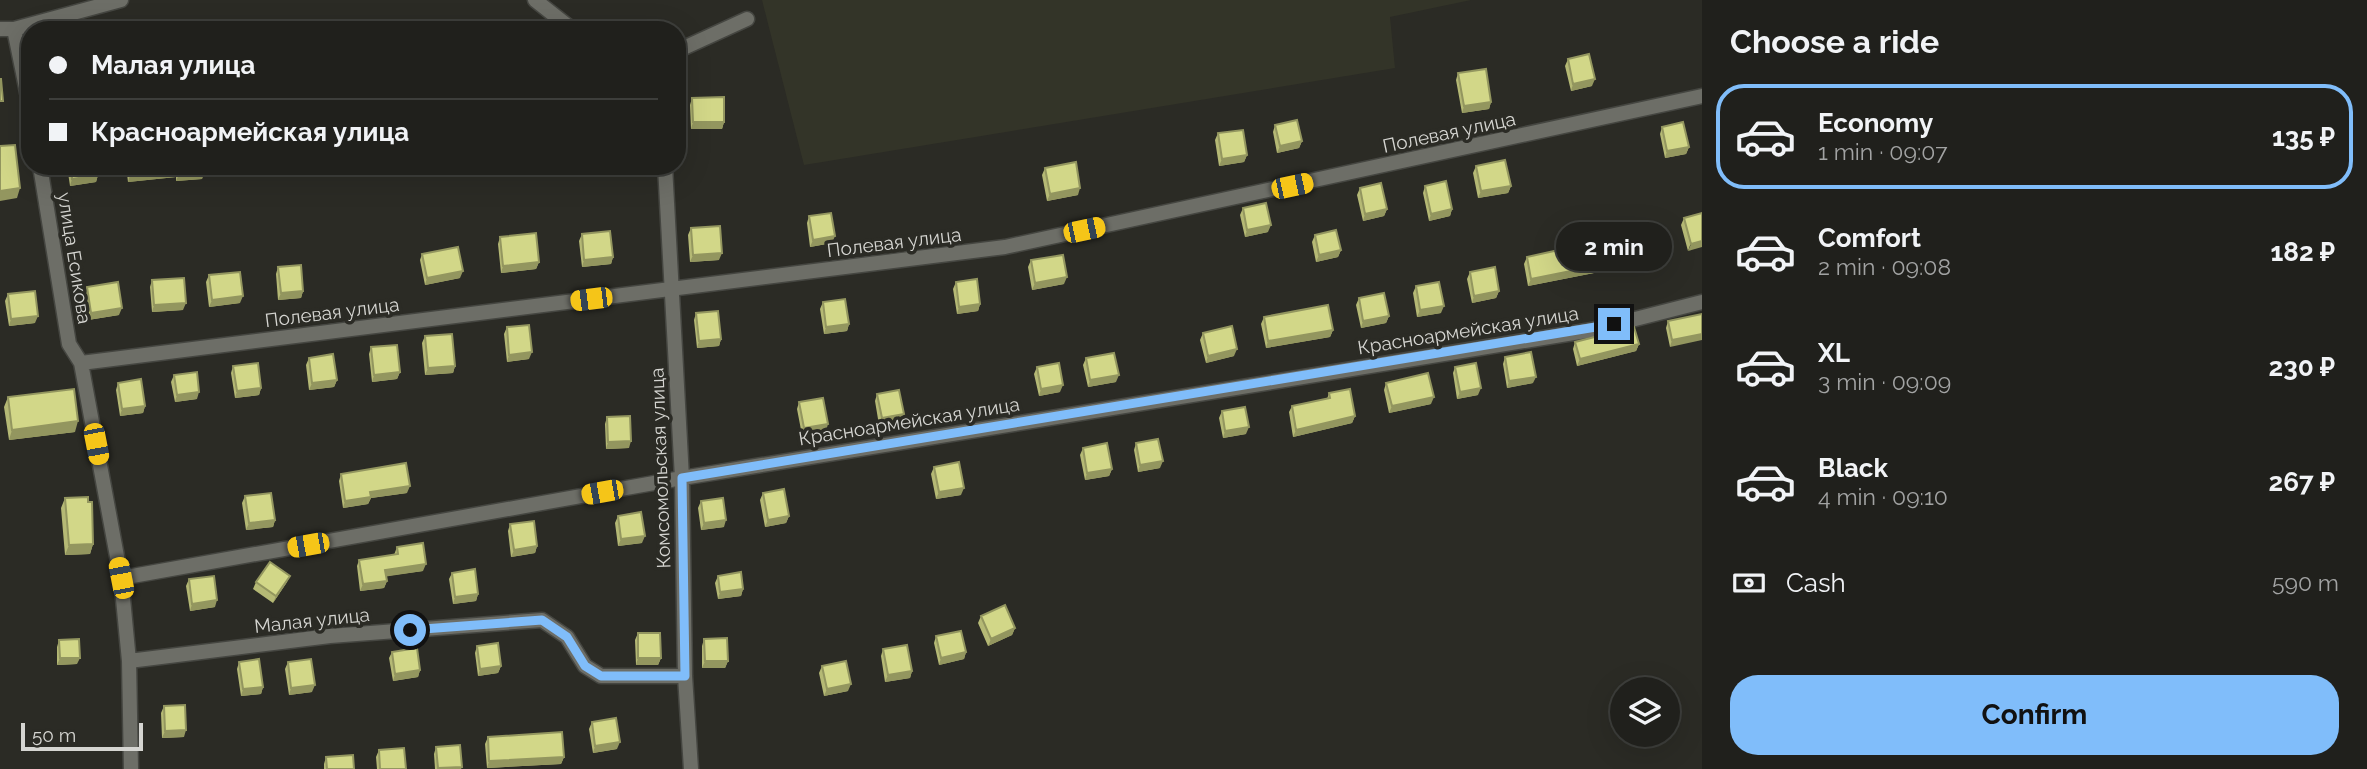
<!DOCTYPE html>
<meta charset="utf-8">
<style>
body{margin:0;font-family:Raleway,sans-serif;background:#2d2d29;color:#f1f3f6;height:100vh;display:flex;flex-direction:column;font-size:26px;white-space:nowrap}
*{box-sizing:border-box;margin:0}
p{font-size:23px;color:#a2a3a3}
.icon{flex:none;width:38px;height:38px;fill:none;stroke:currentColor;stroke-width:2;stroke-linecap:round;stroke-linejoin:round}
.map{position:relative;flex:1;overflow:hidden}
.side{display:flex;flex-direction:column;background:#20201c;width:665px}
.side>*{flex:none}
.hud{position:absolute;left:21px;top:21px;width:665px;height:154px;border-radius:28px;box-shadow:0 7px 28px #0002,0 0 0 2px #3d3e3b;display:grid;align-content:center;height:154px;padding:0 28px;background:#20201c}
.fabs{position:absolute;left:1610px;top:677px;display:grid;gap:14px}
.fabs a{display:grid;place-items:center;width:70px;height:70px;border-radius:50%;background:#20201c;box-shadow:0 7px 28px #0002,0 0 0 2px #3d3e3b;font-size:35px}
.scale{position:absolute;left:21px;bottom:18px;width:122px;box-sizing:border-box;padding-left:7px;border:4px solid #d5d5d1;border-top:0;font-size:19px;line-height:24px;white-space:nowrap;color:#d5d5d1;-webkit-text-stroke:5px #2b2b25;paint-order:stroke}
.end{position:absolute;width:32px;height:32px;margin:-16px;border:9px solid #80bdfa;background:#111;box-shadow:0 0 0 4px #111}
.from{border-radius:50%}
.bubble{position:absolute;height:49px;border-radius:24px;background:#20201c;box-shadow:0 7px 28px #0002,0 0 0 2px #3d3e3b;font-size:23px;font-weight:700;line-height:49px;text-align:center}
.car{position:absolute;width:21px;height:42px;margin:-21px -10px;border-radius:9px;box-shadow:0 0 5px 2px #0007;background:linear-gradient(#f5c518 24%,#345 0 40%,#f5c518 0 76%,#345 0 86%,#f5c518 0)}
.hud b{display:flex;align-items:center;gap:24px;height:66px;font-size:26px}
.hud b+b{border-top:2px solid #3d3e3b}
.hud i{width:18px;height:18px;background:#f1f3f6}
ul{padding:0;list-style:none}
li{display:flex;align-items:center;gap:21px;height:105px;margin:0 14px 10px;padding:0 14px;border:4px solid transparent;border-radius:28px}
li div{flex:1}
li b{display:block;font-size:26px}
li em{font-style:normal;font-weight:700}
li.on{border-color:#80bdfa}
li>.icon{width:63px;height:63px;stroke-width:1.5}
h2{padding:0 28px;font-size:32px;line-height:84px}
.pay{display:flex;align-items:center;gap:18px;height:77px;padding:0 28px;font-size:26px}
.pay p{margin-inline-start:auto}
.primary-button{display:flex;gap:14px;margin-top:auto;padding:14px 28px}
.primary-button a{flex:1;height:80px;border-radius:28px;background:#80bdfa;color:#111;font-size:28px;font-weight:700;line-height:80px;text-align:center}
main{display:flex;flex:1;min-height:0}
.map>svg:first-child{display:block}
</style>
<main>
<div class="map">
<svg width="1702" height="769" viewBox="0 0 1702 769">
<rect width="100%" height="100%" fill="#2b2b25"/>
<path fill="#333428" d="M 762,0 L 1471,0 L 1390,17 L 1395,68 L 804,165 Z"/>
<g fill="none" stroke-linecap="round" stroke-linejoin="round">
<g stroke="#454641" stroke-width="17">
<path id="minor" d="M 535,0 L 573,30
M 0,29 L 14,29 L 121,0
M 14,29 L 30,107
M 677,51 L 747,19
M 40,166 L 69,344 L 81,363 L 121,578 L 129,661 L 131,769
M 665,166 L 682,478 L 685,676 L 691,769
M 81,363 L 1005,247 L 1702,96
M 121,578 L 682,478 L 1592,330 L 1702,302
M 129,661 L 330,636 L 542,620 L 567,637 L 585,666 L 601,676 L 685,676"/>
</g>
<use href="#minor" stroke="#6d6e67" stroke-width="14"/>
</g>
<path fill="#b5b975" d="M 1568,59 L 1592,86 L 1571,91 L 1565,66 Z
M 1458,73 L 1491,102 L 1489,109 L 1462,113 L 1456,80 Z
M 692,98 L 724,122 L 722,129 L 691,129 L 690,105 Z
M 1275,125 L 1302,141 L 1299,148 L 1277,153 L 1273,132 Z
M 1662,127 L 1689,147 L 1686,154 L 1665,158 L 1660,134 Z
M 1218,133 L 1247,155 L 1244,162 L 1219,166 L 1215,140 Z
M 67,166 L 97,166 L 98,175 L 96,182 L 70,186 Z
M 126,166 L 204,166 L 204,172 L 202,179 L 176,181 L 176,177 L 128,182 Z
M 1476,166 L 1511,186 L 1508,193 L 1478,198 L 1473,173 Z
M 1045,168 L 1078,195 L 1047,201 L 1042,175 Z
M 1425,186 L 1452,209 L 1450,216 L 1429,221 L 1423,193 Z
M 1360,188 L 1387,209 L 1384,216 L 1363,221 L 1357,195 Z
M 1243,208 L 1268,232 L 1245,237 L 1240,215 Z
M 1702,213 L 1688,251 L 1681,225 L 1684,218 Z
M 809,216 L 832,243 L 810,247 L 807,223 Z
M 691,228 L 719,260 L 690,262 L 688,235 Z
M 582,234 L 613,257 L 611,264 L 582,267 L 579,241 Z
M 1315,235 L 1341,250 L 1338,257 L 1316,262 L 1312,242 Z
M 500,237 L 539,262 L 536,269 L 501,273 L 498,244 Z
M 422,254 L 460,278 L 425,285 L 420,260 Z
M 1527,257 L 1601,265 L 1599,272 L 1528,286 L 1524,264 Z
M 1031,260 L 1064,284 L 1032,290 L 1028,267 Z
M 278,267 L 303,291 L 301,298 L 278,300 L 276,274 Z
M 1470,272 L 1499,291 L 1496,298 L 1472,303 L 1467,279 Z
M 209,275 L 240,303 L 209,307 L 206,282 Z
M 152,280 L 183,310 L 152,312 L 150,287 Z
M 956,282 L 980,304 L 978,311 L 957,314 L 953,289 Z
M 1416,286 L 1441,313 L 1417,317 L 1413,293 Z
M 87,287 L 119,315 L 88,320 L 84,294 Z
M 8,294 L 35,323 L 9,326 L 5,301 Z
M 1359,298 L 1389,316 L 1386,323 L 1361,328 L 1356,305 Z
M 823,302 L 849,324 L 847,331 L 824,334 L 820,309 Z
M 696,313 L 721,339 L 719,346 L 697,348 L 694,320 Z
M 1702,314 L 1670,347 L 1666,328 L 1668,321 Z
M 1264,317 L 1333,330 L 1330,337 L 1266,348 L 1261,324 Z
M 507,327 L 529,359 L 507,362 L 504,334 Z
M 1203,333 L 1234,356 L 1206,363 L 1200,340 Z
M 425,336 L 455,366 L 453,373 L 425,375 L 422,343 Z
M 1575,342 L 1639,344 L 1636,351 L 1577,366 L 1573,349 Z
M 371,347 L 400,372 L 397,379 L 372,382 L 369,354 Z
M 1505,357 L 1533,383 L 1507,388 L 1503,364 Z
M 309,358 L 337,380 L 334,387 L 309,390 L 306,365 Z
M 1086,358 L 1116,382 L 1088,387 L 1083,365 Z
M 233,366 L 261,388 L 259,395 L 235,398 L 231,373 Z
M 1037,367 L 1060,392 L 1039,396 L 1034,374 Z
M 1455,367 L 1478,395 L 1457,399 L 1453,373 Z
M 174,375 L 197,399 L 175,402 L 171,382 Z
M 118,383 L 145,406 L 143,413 L 120,416 L 116,390 Z
M 1386,383 L 1431,404 L 1389,413 L 1384,390 Z
M 1329,393 L 1355,416 L 1352,423 L 1293,437 L 1289,412 L 1292,406 L 1327,399 Z
M 877,394 L 901,421 L 879,425 L 875,401 Z
M 8,397 L 75,432 L 9,440 L 4,407 Z
M 799,402 L 826,431 L 802,435 L 797,409 Z
M 1222,411 L 1246,434 L 1223,438 L 1219,418 Z
M 607,417 L 629,448 L 606,449 L 605,424 Z
M 1136,443 L 1160,468 L 1138,472 L 1134,450 Z
M 1083,448 L 1112,469 L 1109,476 L 1085,480 L 1080,455 Z
M 934,467 L 961,495 L 936,499 L 931,474 Z
M 341,474 L 407,493 L 371,498 L 368,504 L 343,508 L 339,481 Z
M 763,493 L 789,516 L 786,523 L 765,527 L 760,500 Z
M 245,496 L 275,520 L 273,527 L 246,530 L 242,503 Z
M 65,498 L 93,544 L 90,554 L 65,555 L 61,508 Z
M 701,501 L 724,527 L 701,530 L 698,508 Z
M 618,516 L 642,543 L 618,546 L 615,523 Z
M 510,524 L 537,546 L 535,553 L 511,557 L 508,531 Z
M 397,547 L 423,571 L 386,576 L 387,581 L 384,588 L 360,591 L 357,566 L 359,560 L 394,555 Z
M 452,573 L 478,594 L 476,601 L 453,604 L 449,579 Z
M 718,576 L 743,589 L 741,596 L 718,599 L 715,583 Z
M 189,579 L 215,607 L 190,611 L 186,586 Z
M 256,582 L 287,582 L 273,603 L 253,589 Z
M 981,616 L 1015,628 L 1012,635 L 988,646 L 978,623 Z
M 638,633 L 661,658 L 658,665 L 636,665 L 635,640 Z
M 936,636 L 966,652 L 964,659 L 939,665 L 934,643 Z
M 704,639 L 728,661 L 725,668 L 702,668 L 702,646 Z
M 59,640 L 77,664 L 57,665 L 57,647 Z
M 477,646 L 501,666 L 498,673 L 478,676 L 475,653 Z
M 883,649 L 912,671 L 910,678 L 885,682 L 881,656 Z
M 392,652 L 420,670 L 418,677 L 393,681 L 389,658 Z
M 239,662 L 263,687 L 261,694 L 241,696 L 237,669 Z
M 288,662 L 312,692 L 289,695 L 285,669 Z
M 822,666 L 848,691 L 824,696 L 819,673 Z
M 164,706 L 184,737 L 162,738 L 161,713 Z
M 592,722 L 617,749 L 593,753 L 589,729 Z
M 488,737 L 564,757 L 561,764 L 487,768 L 485,744 Z
M 436,747 L 461,769 L 435,769 L 434,754 Z
M 379,750 L 406,769 L 377,769 L 376,757 Z
M 326,757 L 354,769 L 324,769 L 324,764 Z"/>
<path fill="#93965f" d="M 1595,79 L 1592,86 L 1571,91 L 1573,84 Z
M 1491,102 L 1489,109 L 1462,113 L 1464,106 Z
M 693,122 L 724,122 L 722,129 L 691,129 Z
M 1302,141 L 1299,148 L 1277,153 L 1280,146 Z
M 1689,147 L 1686,154 L 1665,158 L 1667,151 Z
M 1247,155 L 1244,162 L 1219,166 L 1222,159 Z
M 276,166 L 301,166 L 301,168 L 274,171 Z
M 178,170 L 176,177 L 128,182 L 130,175 Z
M 204,172 L 202,179 L 176,181 L 179,174 Z
M 98,175 L 96,182 L 70,186 L 72,179 Z
M 1511,186 L 1508,193 L 1478,198 L 1481,191 Z
M 20,188 L 17,198 L 0,201 L 0,191 Z
M 1080,188 L 1078,195 L 1047,201 L 1050,194 Z
M 1387,209 L 1384,216 L 1363,221 L 1365,214 Z
M 1452,209 L 1450,216 L 1429,221 L 1431,214 Z
M 1271,225 L 1268,232 L 1245,237 L 1247,230 Z
M 835,236 L 832,243 L 810,247 L 813,240 Z
M 1702,241 L 1702,247 L 1688,251 L 1691,244 Z
M 1341,250 L 1338,257 L 1316,262 L 1319,255 Z
M 722,253 L 719,260 L 690,262 L 693,255 Z
M 613,257 L 611,264 L 582,267 L 584,260 Z
M 539,262 L 536,269 L 501,273 L 503,266 Z
M 1601,265 L 1599,272 L 1528,286 L 1531,279 Z
M 463,271 L 460,278 L 425,285 L 427,278 Z
M 1067,277 L 1064,284 L 1032,290 L 1035,283 Z
M 303,291 L 301,298 L 278,300 L 281,293 Z
M 1499,291 L 1496,298 L 1472,303 L 1474,296 Z
M 243,296 L 240,303 L 209,307 L 212,300 Z
M 186,303 L 183,310 L 152,312 L 154,305 Z
M 980,304 L 978,311 L 957,314 L 959,307 Z
M 1444,306 L 1441,313 L 1417,317 L 1420,310 Z
M 122,308 L 119,315 L 88,320 L 91,313 Z
M 38,316 L 35,323 L 9,326 L 11,319 Z
M 1389,316 L 1386,323 L 1361,328 L 1363,321 Z
M 849,324 L 847,331 L 824,334 L 826,327 Z
M 1333,330 L 1330,337 L 1266,348 L 1268,341 Z
M 1702,334 L 1702,340 L 1670,347 L 1672,340 Z
M 721,339 L 719,346 L 697,348 L 699,341 Z
M 1639,344 L 1636,351 L 1577,366 L 1580,359 Z
M 1237,349 L 1234,356 L 1206,363 L 1208,356 Z
M 532,352 L 529,359 L 507,362 L 509,355 Z
M 455,366 L 453,373 L 425,375 L 428,368 Z
M 400,372 L 397,379 L 372,382 L 374,375 Z
M 1119,375 L 1116,382 L 1088,387 L 1090,380 Z
M 1536,377 L 1533,383 L 1507,388 L 1509,381 Z
M 337,380 L 334,387 L 309,390 L 312,383 Z
M 1063,385 L 1060,392 L 1039,396 L 1041,389 Z
M 261,388 L 259,395 L 235,398 L 237,391 Z
M 1481,388 L 1478,395 L 1457,399 L 1460,392 Z
M 199,392 L 197,399 L 175,402 L 177,395 Z
M 1434,397 L 1431,404 L 1389,413 L 1392,406 Z
M 145,406 L 143,413 L 120,416 L 122,409 Z
M 904,414 L 901,421 L 879,425 L 882,418 Z
M 1355,416 L 1352,423 L 1293,437 L 1296,430 Z
M 78,421 L 75,432 L 9,440 L 12,430 Z
M 828,424 L 826,431 L 802,435 L 804,428 Z
M 1249,427 L 1246,434 L 1223,438 L 1225,431 Z
M 631,441 L 629,448 L 606,449 L 608,442 Z
M 1163,461 L 1160,468 L 1138,472 L 1140,465 Z
M 1112,469 L 1109,476 L 1085,480 L 1087,473 Z
M 410,486 L 407,493 L 371,498 L 368,504 L 343,508 L 345,501 L 370,492 Z
M 964,488 L 961,495 L 936,499 L 939,492 Z
M 789,516 L 786,523 L 765,527 L 768,520 Z
M 275,520 L 273,527 L 246,530 L 249,523 Z
M 726,520 L 724,527 L 701,530 L 704,523 Z
M 645,536 L 642,543 L 618,546 L 621,539 Z
M 93,544 L 90,554 L 65,555 L 69,545 Z
M 537,546 L 535,553 L 511,557 L 514,550 Z
M 426,564 L 423,571 L 383,577 L 385,570 Z
M 290,576 L 287,582 L 273,603 L 276,596 Z
M 387,581 L 384,588 L 360,591 L 363,584 Z
M 743,589 L 741,596 L 718,599 L 720,592 Z
M 478,594 L 476,601 L 453,604 L 455,597 Z
M 217,600 L 215,607 L 190,611 L 192,604 Z
M 1015,628 L 1012,635 L 988,646 L 991,639 Z
M 966,652 L 964,659 L 939,665 L 941,658 Z
M 60,658 L 80,658 L 77,664 L 57,665 Z
M 638,658 L 661,658 L 658,665 L 636,665 Z
M 705,661 L 728,661 L 725,668 L 702,668 Z
M 501,666 L 498,673 L 478,676 L 480,669 Z
M 420,670 L 418,677 L 393,681 L 395,674 Z
M 912,671 L 910,678 L 885,682 L 888,675 Z
M 851,684 L 848,691 L 824,696 L 827,689 Z
M 315,685 L 312,692 L 289,695 L 291,688 Z
M 263,687 L 261,694 L 241,696 L 243,689 Z
M 186,730 L 184,737 L 162,738 L 165,731 Z
M 620,742 L 617,749 L 593,753 L 595,746 Z
M 564,757 L 561,764 L 487,768 L 489,761 Z
M 462,767 L 461,769 L 438,769 L 438,768 Z"/>
<path fill="#d2d788" stroke="#93965f" stroke-width="2" d="M 539,27 L 539,30 L 526,30 L 526,29 Z
M 1589,54 L 1595,79 L 1573,84 L 1568,59 Z
M 1486,69 L 1491,102 L 1464,106 L 1458,73 Z
M 0,79 L 1,79 L 3,101 L 0,101 Z
M 724,97 L 724,122 L 693,122 L 692,98 Z
M 1297,120 L 1302,141 L 1280,146 L 1275,125 Z
M 1683,122 L 1689,147 L 1667,151 L 1662,127 Z
M 1243,130 L 1247,155 L 1222,159 L 1218,133 Z
M 15,145 L 20,188 L 0,191 L 0,146 Z
M 1505,160 L 1511,186 L 1481,191 L 1476,166 Z
M 1076,162 L 1080,188 L 1050,194 L 1045,168 Z
M 71,166 L 97,166 L 98,175 L 72,179 Z
M 129,166 L 204,166 L 204,172 L 179,174 L 178,170 L 130,175 Z
M 1446,181 L 1452,209 L 1431,214 L 1425,186 Z
M 1381,183 L 1387,209 L 1365,214 L 1360,188 Z
M 1266,203 L 1271,225 L 1247,230 L 1243,208 Z
M 831,213 L 835,236 L 813,240 L 809,216 Z
M 1702,213 L 1702,241 L 1691,244 L 1684,218 Z
M 720,226 L 722,253 L 693,255 L 691,228 Z
M 1336,230 L 1341,250 L 1319,255 L 1315,235 Z
M 610,231 L 613,257 L 584,260 L 582,234 Z
M 536,233 L 539,262 L 503,266 L 500,237 Z
M 1595,242 L 1601,265 L 1531,279 L 1527,257 Z
M 458,247 L 463,271 L 427,278 L 422,254 Z
M 1063,255 L 1067,277 L 1035,283 L 1031,260 Z
M 301,265 L 303,291 L 281,293 L 278,267 Z
M 1495,267 L 1499,291 L 1474,296 L 1470,272 Z
M 240,272 L 243,296 L 212,300 L 209,275 Z
M 184,278 L 186,303 L 154,305 L 152,280 Z
M 977,279 L 980,304 L 959,307 L 956,282 Z
M 118,282 L 122,308 L 91,313 L 87,287 Z
M 1439,282 L 1444,306 L 1420,310 L 1416,286 Z
M 35,291 L 38,316 L 11,319 L 8,294 Z
M 1384,293 L 1389,316 L 1363,321 L 1359,298 Z
M 845,299 L 849,324 L 826,327 L 823,302 Z
M 1328,305 L 1333,330 L 1268,341 L 1264,317 Z
M 718,311 L 721,339 L 699,341 L 696,313 Z
M 1702,314 L 1702,334 L 1672,340 L 1668,321 Z
M 529,325 L 532,352 L 509,355 L 507,327 Z
M 1232,326 L 1237,349 L 1208,356 L 1203,333 Z
M 1634,327 L 1639,344 L 1580,359 L 1575,342 Z
M 452,334 L 455,366 L 428,368 L 425,336 Z
M 397,345 L 400,372 L 374,375 L 371,347 Z
M 1531,352 L 1536,377 L 1509,381 L 1505,357 Z
M 1114,353 L 1119,375 L 1090,380 L 1086,358 Z
M 333,354 L 337,380 L 312,383 L 309,358 Z
M 258,363 L 261,388 L 237,391 L 233,366 Z
M 1059,363 L 1063,385 L 1041,389 L 1037,367 Z
M 1476,363 L 1481,388 L 1460,392 L 1455,367 Z
M 197,372 L 199,392 L 177,395 L 174,375 Z
M 1428,373 L 1434,397 L 1392,406 L 1386,383 Z
M 141,379 L 145,406 L 122,409 L 118,383 Z
M 74,389 L 78,421 L 12,430 L 8,397 Z
M 1350,389 L 1355,416 L 1296,430 L 1292,406 L 1330,398 L 1329,393 Z
M 899,390 L 904,414 L 882,418 L 877,394 Z
M 823,398 L 828,424 L 804,428 L 799,402 Z
M 1245,407 L 1249,427 L 1225,431 L 1222,411 Z
M 630,416 L 631,441 L 608,442 L 607,417 Z
M 1158,439 L 1163,461 L 1140,465 L 1136,443 Z
M 1107,443 L 1112,469 L 1087,473 L 1083,448 Z
M 959,462 L 964,488 L 939,492 L 934,467 Z
M 406,463 L 410,486 L 370,492 L 371,497 L 345,501 L 341,474 Z
M 784,489 L 789,516 L 768,520 L 763,493 Z
M 271,493 L 275,520 L 249,523 L 245,496 Z
M 88,497 L 88,502 L 92,502 L 93,544 L 69,545 L 65,498 Z
M 723,498 L 726,520 L 704,523 L 701,501 Z
M 641,512 L 645,536 L 621,539 L 618,516 Z
M 534,521 L 537,546 L 514,550 L 510,524 Z
M 423,543 L 426,564 L 385,570 L 387,581 L 363,584 L 359,560 L 398,554 L 397,547 Z
M 270,562 L 290,576 L 276,596 L 256,582 Z
M 475,569 L 478,594 L 455,597 L 452,573 Z
M 741,572 L 743,589 L 720,592 L 718,576 Z
M 214,576 L 217,600 L 192,604 L 189,579 Z
M 1005,605 L 1015,628 L 991,639 L 981,616 Z
M 961,631 L 966,652 L 941,658 L 936,636 Z
M 638,633 L 660,633 L 661,658 L 638,658 Z
M 727,638 L 728,661 L 705,661 L 704,639 Z
M 79,639 L 80,658 L 60,658 L 59,640 Z
M 498,643 L 501,666 L 480,669 L 477,646 Z
M 907,645 L 912,671 L 888,675 L 883,649 Z
M 417,648 L 420,670 L 395,674 L 392,652 Z
M 259,659 L 263,687 L 243,689 L 239,662 Z
M 311,659 L 315,685 L 291,688 L 288,662 Z
M 846,661 L 851,684 L 827,689 L 822,666 Z
M 185,705 L 186,730 L 165,731 L 164,706 Z
M 616,718 L 620,742 L 595,746 L 592,722 Z
M 562,732 L 564,757 L 489,761 L 488,737 Z
M 460,745 L 462,767 L 438,768 L 436,747 Z
M 404,748 L 406,769 L 380,769 L 379,750 Z
M 353,755 L 354,769 L 327,769 L 326,757 Z"/>
<g fill="none" stroke-linecap="round" stroke-linejoin="round">
<path stroke="#80bdfa" stroke-width="9" d="M 410,630 L 542,620 L 567,637 L 585,666 L 601,676 L 685,676 L 682,478 L 1614,324"/>
</g>
<g text-anchor="middle" stroke-width="7" stroke-linejoin="round" paint-order="stroke">
<g font-size="19" fill="#d5d5d1" stroke="#2b2b25">
<text transform="translate(1449 132) rotate(-12)" y="7">Полевая улица</text>
<text transform="translate(894 242) rotate(-7)" y="7">Полевая улица</text>
<text transform="translate(75 258) rotate(81)" y="7">улица Есикова</text>
<text transform="translate(332 312) rotate(-7)" y="7">Полевая улица</text>
<text transform="translate(1468 330) rotate(-9)" y="7">Красноармейская улица</text>
<text transform="translate(909 421) rotate(-9)" y="7">Красноармейская улица</text>
<text transform="translate(660 468) rotate(-92)" y="7">Комсомольская улица</text>
<text transform="translate(312 620) rotate(-6)" y="7">Малая улица</text>
</g>
</g>
</svg>
<div class="fabs">
<a><svg class="icon" aria-label="layers" viewBox="0 0 24 24"><path d="M12 4l9 5-9 5-9-5zM3 14l9 5 9-5"/></svg></a>
</div>
<div class="scale">50 m</div>
<i class="end from" style="left:410px;top:630px"></i>
<i class="end" style="left:1614px;top:324px"></i>
<div class="bubble" style="left:1556px;top:222px;width:116px">2 min</div>
<i class="car" style="left:1292px;top:186px;rotate:78deg"></i>
<i class="car" style="left:1084px;top:230px;rotate:78deg"></i>
<i class="car" style="left:591px;top:299px;rotate:263deg"></i>
<i class="car" style="left:96px;top:444px;rotate:169deg"></i>
<i class="car" style="left:602px;top:492px;rotate:260deg"></i>
<i class="car" style="left:308px;top:545px;rotate:260deg"></i>
<i class="car" style="left:121px;top:578px;rotate:349deg"></i>
<div class="hud">
<b><i class="from"></i>Малая улица</b>
<b><i></i>Красноармейская улица</b>
</div>
</div>
<section class="side">
<h2>Choose a ride</h2>
<ul>
<li class="on"><svg class="icon" aria-label="car" viewBox="0 0 24 24"><path d="M5 17H2v-5l4-1 3-4h7l3 4 3 1v5h-3M9 17h6M6 11h13"/><circle cx="7" cy="17" r="2"/><circle cx="17" cy="17" r="2"/></svg><div><b>Economy</b><p>1 min · 09:07</p></div><em>135 ₽</em></li>
<li><svg class="icon" aria-label="car" viewBox="0 0 24 24"><path d="M5 17H2v-5l4-1 3-4h7l3 4 3 1v5h-3M9 17h6M6 11h13"/><circle cx="7" cy="17" r="2"/><circle cx="17" cy="17" r="2"/></svg><div><b>Comfort</b><p>2 min · 09:08</p></div><em>182 ₽</em></li>
<li><svg class="icon" aria-label="car" viewBox="0 0 24 24"><path d="M5 17H2v-5l4-1 3-4h7l3 4 3 1v5h-3M9 17h6M6 11h13"/><circle cx="7" cy="17" r="2"/><circle cx="17" cy="17" r="2"/></svg><div><b>XL</b><p>3 min · 09:09</p></div><em>230 ₽</em></li>
<li><svg class="icon" aria-label="car" viewBox="0 0 24 24"><path d="M5 17H2v-5l4-1 3-4h7l3 4 3 1v5h-3M9 17h6M6 11h13"/><circle cx="7" cy="17" r="2"/><circle cx="17" cy="17" r="2"/></svg><div><b>Black</b><p>4 min · 09:10</p></div><em>267 ₽</em></li>
</ul>
<div class="pay"><svg class="icon" aria-label="cash" viewBox="0 0 24 24"><path d="M3 7h18v10H3z"/><circle cx="12" cy="12" r="2"/></svg>Cash<p>590 m</p></div>
<div class="primary-button"><a>Confirm</a></div>
</section>
</main>
